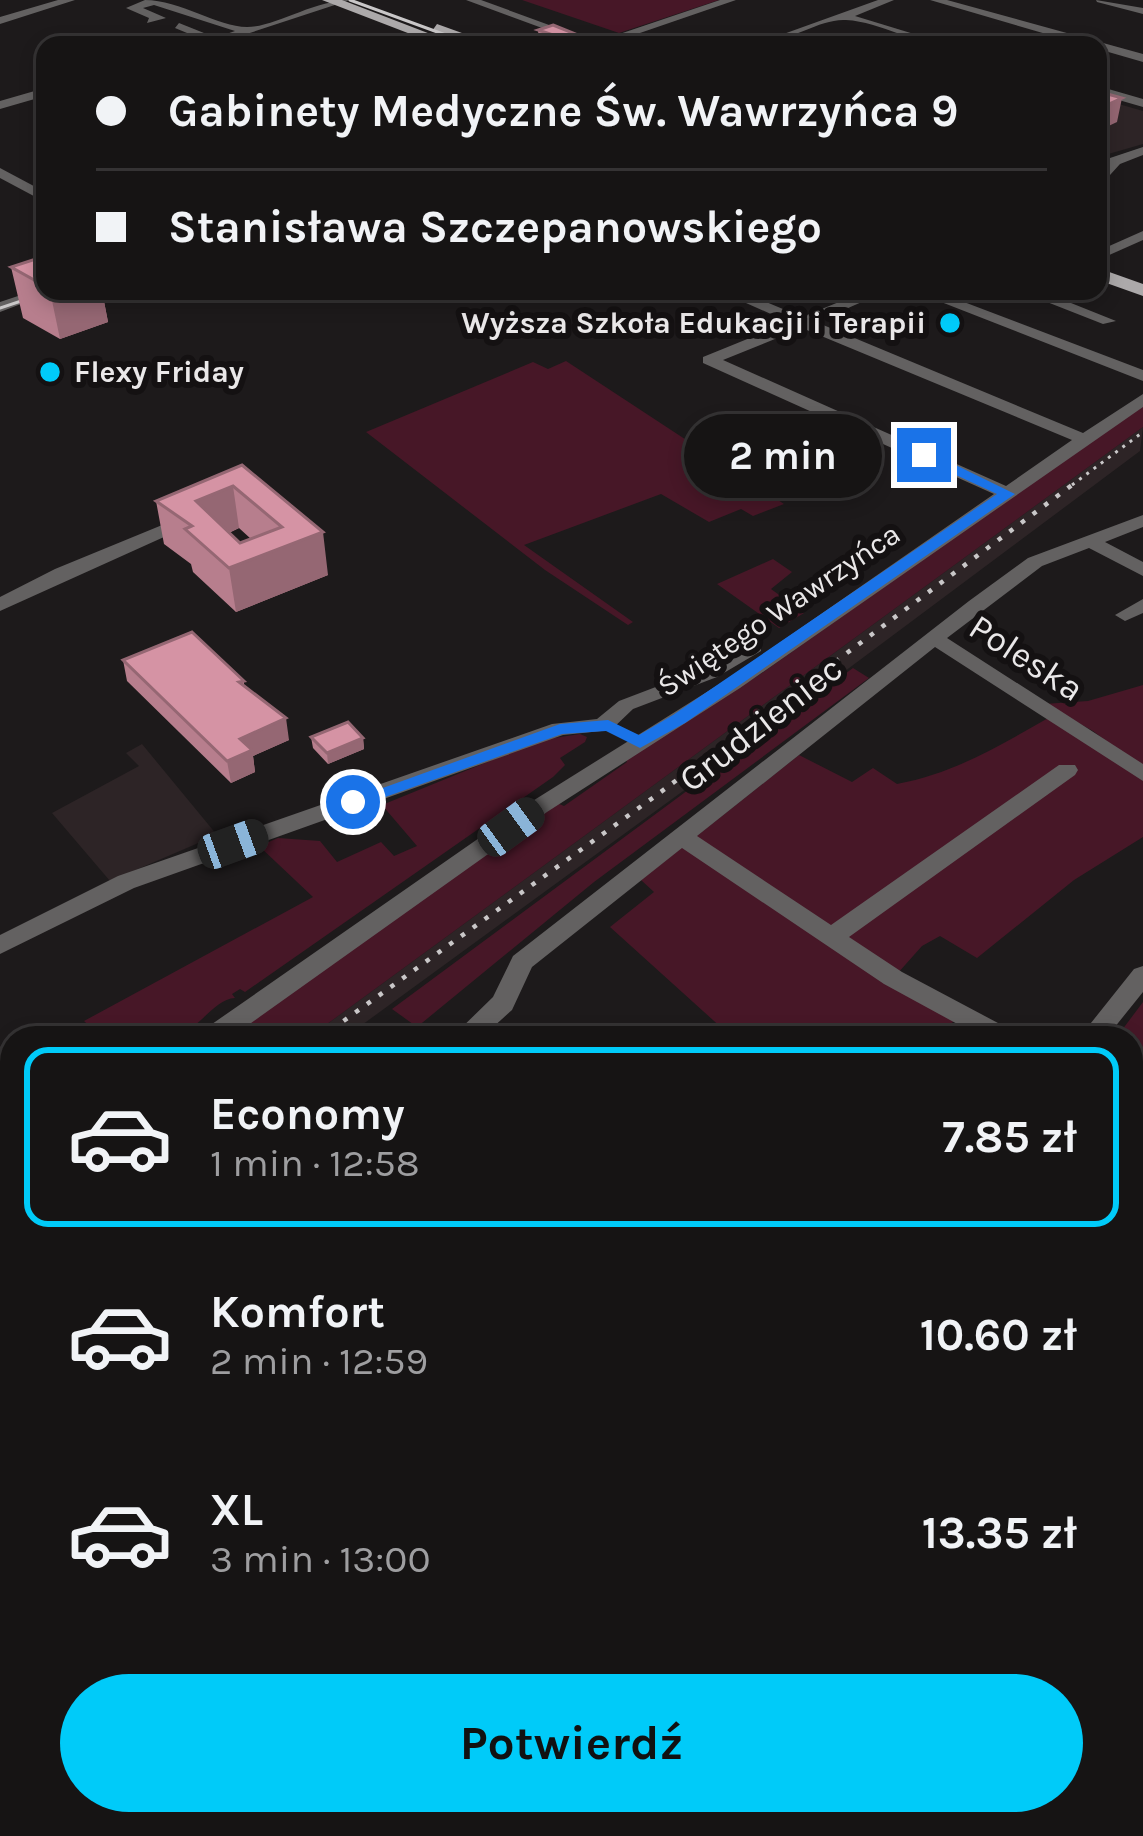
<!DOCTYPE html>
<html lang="pl">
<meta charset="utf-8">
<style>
body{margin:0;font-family:Karla,sans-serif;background:#1f1d1d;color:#f1f3f6;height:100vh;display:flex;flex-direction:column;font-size:45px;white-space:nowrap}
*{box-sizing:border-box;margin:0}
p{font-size:39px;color:#9e9ea0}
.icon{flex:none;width:66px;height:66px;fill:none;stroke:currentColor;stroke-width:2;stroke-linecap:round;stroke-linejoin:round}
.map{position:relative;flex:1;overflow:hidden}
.side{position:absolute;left:0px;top:1026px;width:1143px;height:810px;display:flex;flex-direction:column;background:#161414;border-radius:36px 36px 0 0;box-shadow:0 6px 18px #0003,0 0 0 3px #353334}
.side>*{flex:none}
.hud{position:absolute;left:36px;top:36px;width:1071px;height:264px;border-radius:24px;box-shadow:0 6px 18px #0003,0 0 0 3px #353334;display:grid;align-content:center;height:264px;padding:0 60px;background:#161414}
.end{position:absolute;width:54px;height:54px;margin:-27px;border:15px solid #1a73e8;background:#fff;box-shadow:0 0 0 6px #fff}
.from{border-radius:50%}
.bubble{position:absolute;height:84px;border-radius:42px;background:#161414;box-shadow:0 6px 18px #0003,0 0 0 3px #353334;font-size:39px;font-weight:700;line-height:84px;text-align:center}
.car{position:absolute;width:36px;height:72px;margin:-36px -18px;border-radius:15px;box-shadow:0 0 9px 3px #0007;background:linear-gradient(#222 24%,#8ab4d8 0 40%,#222 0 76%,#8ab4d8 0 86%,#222 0)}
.hud b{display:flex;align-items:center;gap:42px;height:114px;font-size:45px}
.hud b+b{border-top:3px solid #353334}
.hud i{width:30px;height:30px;background:#f1f3f6}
ul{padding:21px 0 0;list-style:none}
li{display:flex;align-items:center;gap:36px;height:180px;margin:0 24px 18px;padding:0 36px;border:6px solid transparent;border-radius:24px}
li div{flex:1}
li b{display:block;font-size:45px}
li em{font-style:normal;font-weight:700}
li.current{border-color:#00cbf9}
li>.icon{width:108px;height:108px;stroke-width:1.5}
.cta{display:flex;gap:24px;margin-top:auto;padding:24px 60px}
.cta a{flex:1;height:138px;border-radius:72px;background:#00cbf9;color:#111;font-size:48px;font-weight:700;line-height:138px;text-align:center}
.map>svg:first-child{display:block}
</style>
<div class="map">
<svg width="1143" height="1836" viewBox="0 0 1143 1836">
<rect width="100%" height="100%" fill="#1d1a1b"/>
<path fill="#2d2426" d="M 1098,98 L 1143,111 L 1143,144 L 1098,157 Z
M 1143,427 L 1140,451 L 738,751 L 344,1038 L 308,1038 Z
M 142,744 L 217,835 L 110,881 L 52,813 L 139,766 L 126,753 Z"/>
<path fill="#471727" d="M 522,0 L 719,0 L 619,33 Z
M 566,361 L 784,504 L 753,516 L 741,509 L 709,522 L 661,494 L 524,545 L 633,622 L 628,625 L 545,570 L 366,432 L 533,362 L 548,369 Z
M 1143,404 L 1143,427 L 308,1038 L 226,1038 L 557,803 L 564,806 L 627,762 L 625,759 L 759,675 Z
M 773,559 L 792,572 L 771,589 L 804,613 L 779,628 L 717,584 Z
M 853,668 L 869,678 L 594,882 L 417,1027 L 392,1009 Z
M 1143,685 L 1143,769 L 1093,731 L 1044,704 L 1088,701 Z
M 1050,717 L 1143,780 L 1143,837 L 1074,880 L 977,958 L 940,936 L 922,946 L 897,974 L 957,1018 L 936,1038 L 716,1038 L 724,1030 L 610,927 L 654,892 L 641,880 L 799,755 L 852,782 L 873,768 L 897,784 C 955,773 999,746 1050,717 Z
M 580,734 L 587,737 L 585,742 L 560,758 L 565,765 L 553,777 L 245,992 L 240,989 L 232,994 L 235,998 C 213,999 199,1032 170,1038 C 146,1043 116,1038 91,1038 L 97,1033 L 84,1021 L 313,897 L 259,846 L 278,838 L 320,841 L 337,862 L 381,842 L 394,856 L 417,846 L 382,805 L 541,740 Z
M 1143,1002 L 1143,1719 L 1131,1730 L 1131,1038 L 1116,1038 Z
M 754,1824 L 1011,1824 L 1000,1836 L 770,1836 Z"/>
<path fill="#165264" d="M 1143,1162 L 1143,1494 L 1131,1500 L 1131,1295 C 1138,1272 1131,1200 1131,1171 Z"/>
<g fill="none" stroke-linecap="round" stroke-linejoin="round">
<path fill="#636161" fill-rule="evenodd" d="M 58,0 L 75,0 L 0,24 L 0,17 Z
M 145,0 C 180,0 218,27 247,27 C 276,27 314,0 350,0 L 213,45 L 195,45 L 235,31 L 154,5 L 143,8 L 166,18 L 147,23 L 149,18 L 126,8 Z
M 466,0 L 481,0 L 582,37 L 572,39 Z
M 720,0 L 736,0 L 605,45 L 587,45 Z
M 878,0 L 894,0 L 855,16 L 950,45 C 913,45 882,22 846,20 C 819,18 785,45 753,45 Z
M 930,0 L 947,0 L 1143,54 L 1143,62 L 1098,49 L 1098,45 L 1084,45 Z
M 1096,0 L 1143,8 L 1143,14 L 1097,2 Z
M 179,23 L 204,33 L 169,45 L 151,45 L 187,33 L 175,28 Z
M 1098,86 L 1143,99 L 1143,107 L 1098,94 Z
M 45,88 L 45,96 L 0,109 L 0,101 Z
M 1143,147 L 1143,155 L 1120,164 L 1110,175 L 1098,172 L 1110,158 Z
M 0,168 L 45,192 L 45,202 L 0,178 Z
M 1143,231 L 1143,240 L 1098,260 L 1098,251 Z
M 45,287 L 45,291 L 55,291 L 0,312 L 0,302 Z
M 719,291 L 740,291 L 802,317 L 866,291 L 887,291 L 816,322 L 1083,433 L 1143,394 L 1143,407 L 740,688 L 547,812 L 230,1038 L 198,1038 L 202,1031 L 531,802 L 726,680 L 994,494 L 703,363 L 703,357 L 789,322 ZM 802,328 L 1072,440 L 1006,486 L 723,360 Z
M 913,291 L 935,291 L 1143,370 L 1143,381 Z
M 1019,291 L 1041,291 L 1116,321 L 1103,324 Z
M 189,514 L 198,519 L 195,523 L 0,611 L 0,597 L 55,569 Z
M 1143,515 L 1143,527 L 1105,542 L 1143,562 L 1143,576 L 1089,548 L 1042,566 L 947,638 L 1143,764 L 1143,781 L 935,647 L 697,836 L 831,925 L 1059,765 L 1075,765 L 1078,770 L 1075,775 L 849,937 L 902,972 L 1013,1031 L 1017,1038 L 983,1038 L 884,984 L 682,848 L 532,967 L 512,1010 L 481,1038 L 451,1038 L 493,997 L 513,956 L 969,601 L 1028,558 Z
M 1143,599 L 1143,613 L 1125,621 L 1115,615 Z
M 754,641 L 761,643 L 761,651 L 717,677 L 633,709 L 611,730 L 563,735 L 134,888 L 0,954 L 0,935 L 118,876 L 552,724 L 597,719 L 619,701 L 703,669 Z
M 1143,966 L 1143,992 L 1106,1038 L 1079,1038 L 1134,969 Z
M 0,1130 L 12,1134 L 12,1178 L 0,1182 L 0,1158 L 9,1155 L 0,1152 Z
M 0,1212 L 12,1217 L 12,1243 L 0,1240 Z
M 12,1369 L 12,1401 L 0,1406 L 0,1374 Z
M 1143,1760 L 1143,1804 L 1131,1809 L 1131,1765 Z
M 12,1764 L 12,1804 L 0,1809 L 0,1769 Z
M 512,1824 L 556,1824 L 561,1836 L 517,1836 Z
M 621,1824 L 697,1824 L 702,1836 L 616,1836 Z
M 1076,1824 L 1118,1824 L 1113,1836 L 1071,1836 Z"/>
<path fill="#aca9aa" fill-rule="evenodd" d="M 322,0 L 342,0 L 459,45 L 439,45 Z
M 437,24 L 487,42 L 489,45 L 469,45 L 432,31 Z
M 1098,268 L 1143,284 L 1143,296 L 1098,280 Z"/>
<path stroke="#c9c7c8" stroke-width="3" d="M 350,0 L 473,45
M 0,308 L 51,291"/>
<path stroke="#c9c7c8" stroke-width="4.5" d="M 1131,1756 L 1143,1744
M 1054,1836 L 1065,1824"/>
<path stroke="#c9c7c8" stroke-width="3" stroke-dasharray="3 6" stroke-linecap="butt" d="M 1072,485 L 1143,432"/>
<path stroke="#c9c7c8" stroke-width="4.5" stroke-dasharray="4.5 10" stroke-linecap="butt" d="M 320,1038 L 654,797 L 1076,482"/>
<path stroke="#c9c7c8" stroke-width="6" stroke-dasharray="8 16" stroke-linecap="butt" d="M 0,1281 L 12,1272"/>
</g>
<path fill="#b77e8d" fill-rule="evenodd" d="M 538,30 L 578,45 L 548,45 L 539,41 Z
M 45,256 L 45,291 L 102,291 L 108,322 L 60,339 L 23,318 L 11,267 Z
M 242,465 L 328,575 L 236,612 L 193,572 L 191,564 L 164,544 L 156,501 ZM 239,528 L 251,539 L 240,543 L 229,533 Z
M 123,660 L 244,681 L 244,687 L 289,740 L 253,756 L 255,772 L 231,783 L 127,681 Z
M 311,737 L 363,738 L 364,749 L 328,764 L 313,748 Z"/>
<path fill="#956773" d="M 578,35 L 578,45 L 565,45 L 565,39 Z
M 1122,98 L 1117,122 L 1098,131 L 1098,109 Z
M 50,291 L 102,291 L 108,322 L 60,339 Z
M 233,486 L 239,528 L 203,544 L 196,501 Z
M 323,532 L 328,575 L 236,612 L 229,568 Z
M 286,718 L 289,740 L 253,756 L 255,772 L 231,783 L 227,761 L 240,739 Z
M 363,738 L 364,749 L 328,764 L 327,753 Z"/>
<path fill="#d593a4" stroke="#956773" stroke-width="3" fill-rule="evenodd" d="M 553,25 L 578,35 L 565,39 L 538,30 Z
M 1104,93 L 1122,98 L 1098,109 L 1098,95 Z
M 45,256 L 45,286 L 11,267 Z
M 242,465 L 323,532 L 229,568 L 185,529 L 192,526 L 156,501 ZM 233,486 L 282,527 L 240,543 L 196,501 Z
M 192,632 L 244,681 L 239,682 L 286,718 L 240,739 L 252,750 L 227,761 L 123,660 Z
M 348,722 L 363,738 L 327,753 L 311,737 Z"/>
<path fill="#1a73e8" d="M 919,452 L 929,452 L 1015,494 L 685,723 L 640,748 L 606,731 L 562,734 L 360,806 L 344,802 L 560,724 L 608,720 L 639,735 L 673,715 L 997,494 L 919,458 Z"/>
<g fill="#00cbf9" stroke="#141112" stroke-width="4.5">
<circle cx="950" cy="323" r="12"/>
<circle cx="50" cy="372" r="12"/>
</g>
<g text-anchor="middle" stroke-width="12" stroke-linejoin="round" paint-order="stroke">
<g font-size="30" font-weight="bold" fill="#eae8e9" stroke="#141112" text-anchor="end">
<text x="926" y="333">Wyższa Szkoła Edukacji i Terapii</text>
<text x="74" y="382" text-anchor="start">Flexy Friday</text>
</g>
<g font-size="30" fill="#eae8e9" stroke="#141112">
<text transform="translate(779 610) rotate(-34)" y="10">Świętego Wawrzyńca</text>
</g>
<g font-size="36" fill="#eae8e9" stroke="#141112">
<text transform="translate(1027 657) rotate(33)" y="13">Poleska</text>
<text transform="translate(760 723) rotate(-38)" y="13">Grudzieniec</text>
</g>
</g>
</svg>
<i class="end from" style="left:353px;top:802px"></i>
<i class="end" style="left:924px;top:455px"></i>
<div class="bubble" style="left:684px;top:414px;width:198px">2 min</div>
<i class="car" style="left:511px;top:827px;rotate:54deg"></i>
<i class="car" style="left:233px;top:844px;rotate:70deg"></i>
<div class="hud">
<b><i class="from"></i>Gabinety Medyczne Św. Wawrzyńca 9</b>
<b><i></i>Stanisława Szczepanowskiego</b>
</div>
<section class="side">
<ul>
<li class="current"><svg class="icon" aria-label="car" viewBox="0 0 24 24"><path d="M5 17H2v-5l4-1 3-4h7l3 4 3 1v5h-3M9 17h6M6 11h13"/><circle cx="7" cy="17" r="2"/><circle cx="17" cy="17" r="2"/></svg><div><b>Economy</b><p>1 min · 12:58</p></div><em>7.85 zł</em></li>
<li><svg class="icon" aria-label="car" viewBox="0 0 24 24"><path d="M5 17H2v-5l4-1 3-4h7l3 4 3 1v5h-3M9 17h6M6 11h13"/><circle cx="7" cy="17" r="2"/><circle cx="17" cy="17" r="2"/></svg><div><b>Komfort</b><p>2 min · 12:59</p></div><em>10.60 zł</em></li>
<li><svg class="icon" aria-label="car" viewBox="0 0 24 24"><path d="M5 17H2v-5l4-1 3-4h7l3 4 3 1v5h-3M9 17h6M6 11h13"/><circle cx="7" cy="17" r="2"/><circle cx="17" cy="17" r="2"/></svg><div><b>XL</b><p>3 min · 13:00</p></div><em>13.35 zł</em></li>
</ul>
<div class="cta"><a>Potwierdź</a></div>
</section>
</div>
